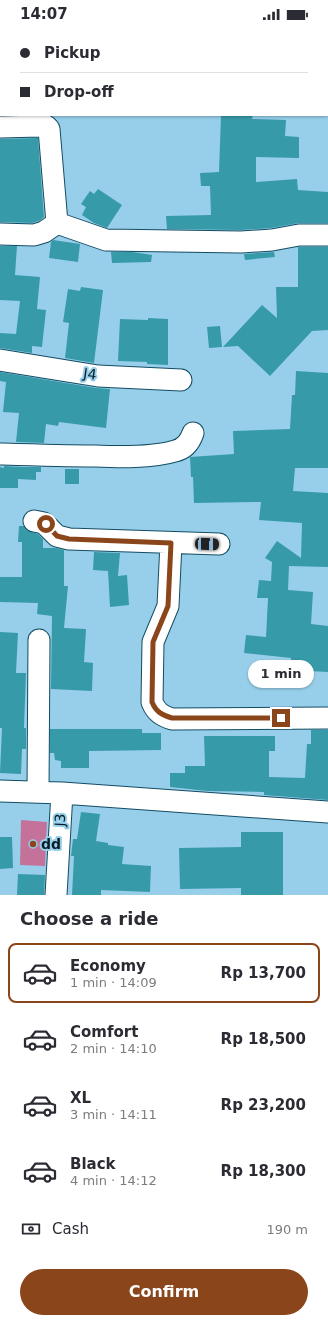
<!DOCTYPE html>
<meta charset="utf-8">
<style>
body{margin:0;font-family:"DejaVu Sans",sans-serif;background:#f2f2f3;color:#2b2b33;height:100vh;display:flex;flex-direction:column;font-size:15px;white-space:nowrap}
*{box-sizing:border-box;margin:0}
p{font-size:13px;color:#7c7c81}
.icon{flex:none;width:22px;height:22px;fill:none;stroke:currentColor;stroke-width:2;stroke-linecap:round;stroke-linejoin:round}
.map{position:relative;height:867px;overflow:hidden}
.sheet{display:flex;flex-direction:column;background:#fff;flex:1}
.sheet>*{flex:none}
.top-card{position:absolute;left:0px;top:0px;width:328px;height:88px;box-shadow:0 1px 3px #0004;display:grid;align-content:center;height:88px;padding:0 20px;background:#fff}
.end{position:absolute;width:18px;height:18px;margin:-9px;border:5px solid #8a461a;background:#fff;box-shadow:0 0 0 2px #fff}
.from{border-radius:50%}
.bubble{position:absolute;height:28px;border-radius:14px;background:#fff;box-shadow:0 1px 3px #0004;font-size:13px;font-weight:700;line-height:28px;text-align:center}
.car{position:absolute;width:12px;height:24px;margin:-12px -6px;border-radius:5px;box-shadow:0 0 3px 1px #0007;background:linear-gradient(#222 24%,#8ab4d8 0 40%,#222 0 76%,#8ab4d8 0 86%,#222 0)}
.top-card b{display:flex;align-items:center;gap:14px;height:38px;font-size:15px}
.top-card b+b{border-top:1px solid #e1e1e2}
.top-card i{width:10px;height:10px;background:#2b2b33}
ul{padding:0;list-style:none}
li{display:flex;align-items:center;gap:12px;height:60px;margin:0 8px 6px;padding:0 12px;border:2px solid transparent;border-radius:8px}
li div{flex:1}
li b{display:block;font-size:15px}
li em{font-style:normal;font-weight:700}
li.current{border-color:#8a461a}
li>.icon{width:36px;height:36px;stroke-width:1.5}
h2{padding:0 20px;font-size:18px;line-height:48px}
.pay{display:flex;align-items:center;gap:10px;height:44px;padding:0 20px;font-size:15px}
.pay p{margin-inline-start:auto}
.button{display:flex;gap:8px;margin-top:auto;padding:8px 20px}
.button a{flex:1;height:46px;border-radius:24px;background:#8a461a;color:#fff;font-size:16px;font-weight:700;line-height:46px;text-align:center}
.status{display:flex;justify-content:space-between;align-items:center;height:28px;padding:0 20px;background:#fff;direction:ltr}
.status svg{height:11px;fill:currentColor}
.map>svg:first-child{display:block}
</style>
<div class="status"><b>14:07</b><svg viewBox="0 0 49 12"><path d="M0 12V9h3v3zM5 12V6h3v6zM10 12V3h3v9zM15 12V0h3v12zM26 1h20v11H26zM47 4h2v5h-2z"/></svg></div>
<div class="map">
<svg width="328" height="867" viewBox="0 0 328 867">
<rect width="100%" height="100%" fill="#97cfea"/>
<path fill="#c5729b" d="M 21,792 L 47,794 L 45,838 L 20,837 Z"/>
<path fill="#379aa9" d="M 221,87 L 253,87 L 252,91 L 286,92 L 285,108 L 299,109 L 299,130 L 256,129 L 256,154 L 297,151 L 298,162 L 328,164 L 328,195 L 299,195 L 271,200 L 241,202 L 167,201 L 166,188 L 211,187 L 210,158 L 201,158 L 200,145 L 219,144 Z
M 38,110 L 44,189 L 39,193 L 32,195 L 0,194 L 0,111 Z
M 98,161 L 122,177 L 107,200 L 94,195 L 82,187 L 86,179 L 81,176 L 90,163 L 94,166 Z
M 53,212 L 80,216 L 78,234 L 49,230 L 51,214 Z
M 0,218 L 17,218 L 15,247 L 40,249 L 37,281 L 46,282 L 42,319 L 32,318 L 32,325 L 0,320 L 0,305 L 16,306 L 20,273 L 0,272 Z
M 298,219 L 328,219 L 328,302 L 312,303 L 270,348 L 238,318 L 223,319 L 262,277 L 277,290 L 276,259 L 298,259 Z
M 111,224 L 133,224 L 152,227 L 151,234 L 112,235 Z
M 274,224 L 275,229 L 245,232 L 244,226 Z
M 81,259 L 103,262 L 94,335 L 65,330 L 69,295 L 63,294 L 68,261 L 80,263 Z
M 148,290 L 168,291 L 168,337 L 147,336 L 147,334 L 118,333 L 120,291 L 148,292 Z
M 220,298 L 222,319 L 209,320 L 207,299 Z
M 296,343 L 328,345 L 328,440 L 295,440 L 293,463 L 328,465 L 328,539 L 289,538 L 288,562 L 313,564 L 311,596 L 328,598 L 328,644 L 290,642 L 291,630 L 244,625 L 246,607 L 266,609 L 268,570 L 257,570 L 259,552 L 271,553 L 272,534 L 265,530 L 277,513 L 301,530 L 302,495 L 259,492 L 261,474 L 194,475 L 193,449 L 191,449 L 190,429 L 234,426 L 233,403 L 290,401 L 292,367 L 295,367 Z
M 0,344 L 96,360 L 110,361 L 106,400 L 59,394 L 58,398 L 46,396 L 44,415 L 16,414 L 19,385 L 3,384 L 6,354 L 0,353 Z
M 4,438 L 23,439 L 41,439 L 41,444 L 36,444 L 36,452 L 18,451 L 18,460 L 0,460 L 0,439 L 4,440 Z
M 65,441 L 79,441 L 79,456 L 65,456 Z
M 19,498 L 24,498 L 26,502 L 38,506 L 43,511 L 43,520 L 56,520 L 64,522 L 64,558 L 68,558 L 64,600 L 86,601 L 84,634 L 93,635 L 92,663 L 51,661 L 52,588 L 37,586 L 38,575 L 0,574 L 0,549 L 22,549 L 22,514 L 18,514 Z
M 94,524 L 120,525 L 118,548 L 127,547 L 129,577 L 110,579 L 108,543 L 93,542 Z
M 0,604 L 18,605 L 16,645 L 26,645 L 24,700 L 26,700 L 26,721 L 22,721 L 21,746 L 0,745 L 2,700 L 0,700 Z
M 50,701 L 142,701 L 142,705 L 161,705 L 161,722 L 89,723 L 89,740 L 61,740 L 61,733 L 55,732 L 54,725 L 50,725 Z
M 311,702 L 328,702 L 328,772 L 264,767 L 264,764 L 207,763 L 170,759 L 170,745 L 185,745 L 185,738 L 205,738 L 204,708 L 275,708 L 275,723 L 269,723 L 269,749 L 305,750 L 307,716 L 311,716 Z
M 81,784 L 100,786 L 96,813 L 108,815 L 108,817 L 124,819 L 122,836 L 151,838 L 150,864 L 101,862 L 101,867 L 72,867 L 74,828 L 71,828 L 73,811 L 77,811 Z
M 241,804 L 283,804 L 283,867 L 241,867 L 241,860 L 180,861 L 179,820 L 241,819 Z
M 0,809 L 12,809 L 13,840 L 0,841 Z
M 18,846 L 45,847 L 44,867 L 17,867 Z"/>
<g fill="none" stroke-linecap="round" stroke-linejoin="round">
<g stroke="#124c63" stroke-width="23">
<path id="minor" d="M 42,1 L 42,0
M 40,98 L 46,98 L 49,101 L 57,195 L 106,212 L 241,214 L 272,212 L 299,207 L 328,207
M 0,99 L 40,98 L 40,87
M 0,206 L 34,207 L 44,204 L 57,195
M 0,332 L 98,348 L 181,352
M 0,426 C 32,427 63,428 95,428 C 119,429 152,430 175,423 C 184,421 190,414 193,405
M 34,493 L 44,495 L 57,508 L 69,511 L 219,516
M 171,515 L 168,578 L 153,614 L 152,674 C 156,684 162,688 172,691 L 328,690
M 0,763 L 62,765 L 328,784
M 38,764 L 39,612
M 56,867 L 62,765"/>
</g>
<use href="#minor" stroke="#fff" stroke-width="21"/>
</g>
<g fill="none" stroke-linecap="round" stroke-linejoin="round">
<path stroke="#8a461a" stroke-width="5" d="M 46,496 L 57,508 L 69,511 L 171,515 L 168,578 L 153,614 L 152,674 C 156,684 162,687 172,690 L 281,690"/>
</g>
<circle fill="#8a461a" stroke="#97cfea" stroke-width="1.5" cx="33" cy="816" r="4"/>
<g text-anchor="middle" stroke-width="4" stroke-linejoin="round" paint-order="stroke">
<g font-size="14" fill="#071e28" stroke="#97cfea">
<text transform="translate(90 346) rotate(8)" y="5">J4</text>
<text transform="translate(60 792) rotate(-87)" y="5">J3</text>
</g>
<g font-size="14" font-weight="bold" fill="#071e28" stroke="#97cfea" text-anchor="start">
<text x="41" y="821">dd</text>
</g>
</g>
</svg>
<i class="end from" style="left:46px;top:496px"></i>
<i class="end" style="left:281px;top:690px"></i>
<div class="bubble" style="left:248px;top:632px;width:66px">1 min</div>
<i class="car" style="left:207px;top:516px;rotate:92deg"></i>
<div class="top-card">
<b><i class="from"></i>Pickup</b>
<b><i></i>Drop-off</b>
</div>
</div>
<section class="sheet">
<h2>Choose a ride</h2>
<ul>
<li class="current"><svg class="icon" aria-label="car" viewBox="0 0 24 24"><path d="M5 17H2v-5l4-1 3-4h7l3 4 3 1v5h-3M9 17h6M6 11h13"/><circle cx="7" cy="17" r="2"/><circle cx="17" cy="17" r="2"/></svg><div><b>Economy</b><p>1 min · 14:09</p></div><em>Rp 13,700</em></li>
<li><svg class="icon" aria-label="car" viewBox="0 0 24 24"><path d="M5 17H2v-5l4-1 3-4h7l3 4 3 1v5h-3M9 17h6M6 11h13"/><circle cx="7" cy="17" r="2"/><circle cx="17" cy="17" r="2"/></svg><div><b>Comfort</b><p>2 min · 14:10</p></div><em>Rp 18,500</em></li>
<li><svg class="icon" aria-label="car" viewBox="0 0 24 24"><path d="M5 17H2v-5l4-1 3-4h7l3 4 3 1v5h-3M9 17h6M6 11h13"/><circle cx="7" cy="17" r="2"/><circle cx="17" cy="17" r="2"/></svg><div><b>XL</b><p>3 min · 14:11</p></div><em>Rp 23,200</em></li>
<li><svg class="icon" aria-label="car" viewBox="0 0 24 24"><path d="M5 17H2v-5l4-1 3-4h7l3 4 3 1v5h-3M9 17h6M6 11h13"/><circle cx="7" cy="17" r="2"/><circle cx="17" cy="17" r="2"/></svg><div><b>Black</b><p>4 min · 14:12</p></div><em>Rp 18,300</em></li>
</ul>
<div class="pay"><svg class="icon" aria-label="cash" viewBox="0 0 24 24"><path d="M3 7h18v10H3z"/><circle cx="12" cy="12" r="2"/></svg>Cash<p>190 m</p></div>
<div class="button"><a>Confirm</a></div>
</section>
